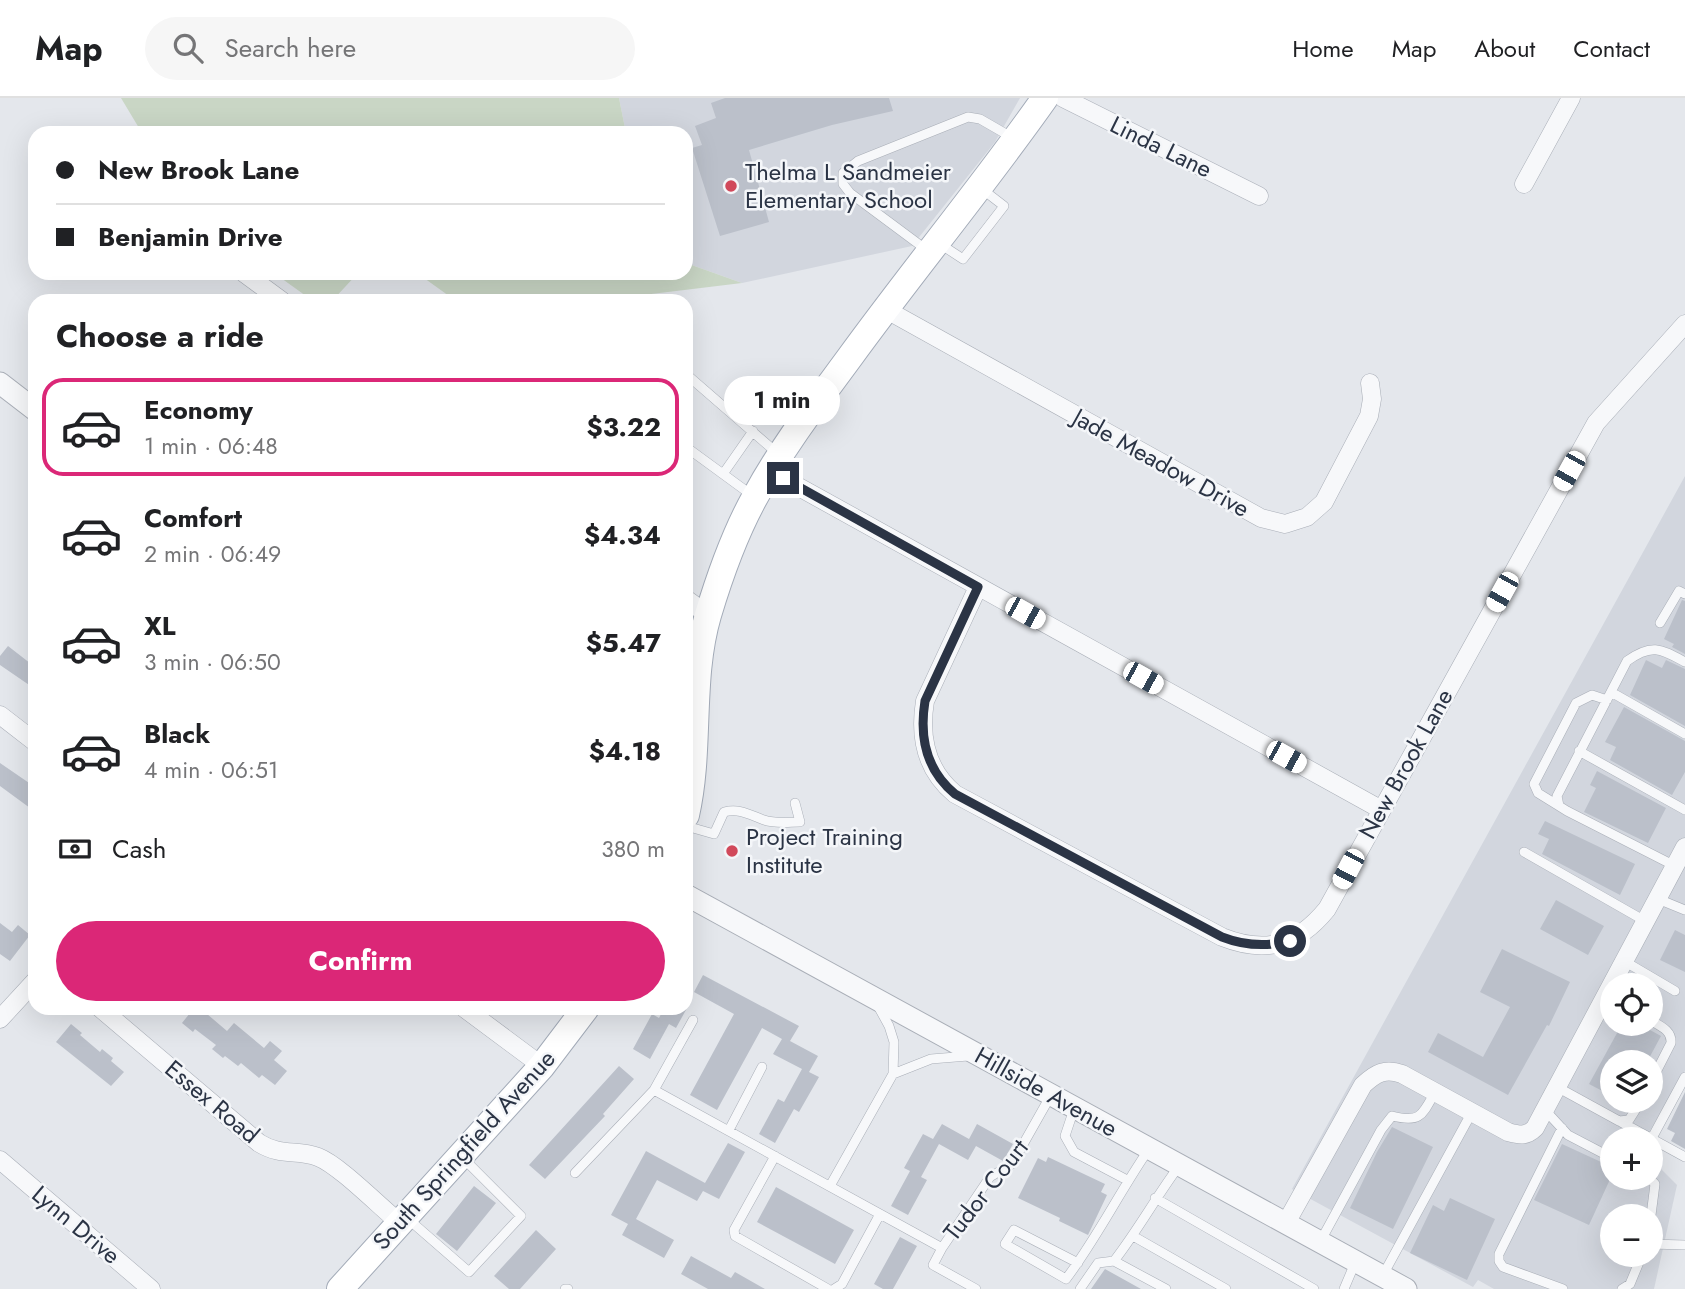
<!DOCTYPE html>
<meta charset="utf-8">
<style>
body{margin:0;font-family:Jost,sans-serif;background:#f6f6f6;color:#202124;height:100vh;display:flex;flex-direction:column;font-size:26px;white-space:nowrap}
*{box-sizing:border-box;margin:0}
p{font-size:23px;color:#757577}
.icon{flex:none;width:38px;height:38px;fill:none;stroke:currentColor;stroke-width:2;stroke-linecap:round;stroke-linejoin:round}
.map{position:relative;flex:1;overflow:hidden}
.details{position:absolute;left:28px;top:196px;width:665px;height:721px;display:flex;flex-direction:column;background:#fff;border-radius:21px;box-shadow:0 7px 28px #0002}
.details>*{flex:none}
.banner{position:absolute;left:28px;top:28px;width:665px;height:154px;border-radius:21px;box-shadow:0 7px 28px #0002;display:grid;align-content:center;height:154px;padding:0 28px;background:#fff}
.buttons{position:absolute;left:1600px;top:875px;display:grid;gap:14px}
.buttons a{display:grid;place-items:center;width:63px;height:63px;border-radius:50%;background:#fff;box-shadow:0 7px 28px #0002;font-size:35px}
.end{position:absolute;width:32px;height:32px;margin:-16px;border:9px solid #2b3445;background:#fff;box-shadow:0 0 0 4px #fff}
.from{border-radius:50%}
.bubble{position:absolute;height:49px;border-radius:24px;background:#fff;box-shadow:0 7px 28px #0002;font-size:23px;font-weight:700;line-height:49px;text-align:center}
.car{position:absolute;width:21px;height:42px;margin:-21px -10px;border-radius:9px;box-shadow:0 0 5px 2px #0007;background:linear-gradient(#fff 24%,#345 0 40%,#fff 0 76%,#345 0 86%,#fff 0)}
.banner b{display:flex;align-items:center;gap:24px;height:66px;font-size:26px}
.banner b+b{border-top:2px solid #e0e0e0}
.banner i{width:18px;height:18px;background:#202124}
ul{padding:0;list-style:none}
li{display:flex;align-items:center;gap:21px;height:98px;margin:0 14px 10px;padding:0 14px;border:4px solid transparent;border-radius:21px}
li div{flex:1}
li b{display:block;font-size:26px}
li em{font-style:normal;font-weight:700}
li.selected{border-color:#db2777}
li>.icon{width:63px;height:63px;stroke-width:1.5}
h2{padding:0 28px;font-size:32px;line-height:84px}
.pay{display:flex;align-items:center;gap:18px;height:77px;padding:0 28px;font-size:26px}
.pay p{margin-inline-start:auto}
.button{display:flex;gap:14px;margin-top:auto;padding:14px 28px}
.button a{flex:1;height:80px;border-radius:42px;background:#db2777;color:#fff;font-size:28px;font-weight:700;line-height:80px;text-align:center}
header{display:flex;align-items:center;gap:42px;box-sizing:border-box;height:98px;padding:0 35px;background:#fff;border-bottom:2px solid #e0e0e0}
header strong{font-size:33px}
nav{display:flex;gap:38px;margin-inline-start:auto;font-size:24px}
.search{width:490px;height:63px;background:#f6f6f6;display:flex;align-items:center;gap:18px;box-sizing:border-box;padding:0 24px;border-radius:38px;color:#757577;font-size:26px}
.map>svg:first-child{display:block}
</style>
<header>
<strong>Map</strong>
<div class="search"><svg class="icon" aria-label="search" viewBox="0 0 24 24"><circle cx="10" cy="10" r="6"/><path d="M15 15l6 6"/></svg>Search here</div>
<nav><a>Home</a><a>Map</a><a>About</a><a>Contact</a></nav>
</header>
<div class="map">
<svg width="1685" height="1191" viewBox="0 0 1685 1191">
<rect width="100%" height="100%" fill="#e4e7ec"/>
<path fill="#d2d6de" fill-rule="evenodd" d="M 619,0 L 1020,0 L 995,44 L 912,148 L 742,185 L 686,165 L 686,35 L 626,35 Z
M 1685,378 L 1685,973 L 1645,1041 L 1612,1041 L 1612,1080 L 1650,1080 L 1650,1060 L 1677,1087 L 1654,1191 L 1494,1191 L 1478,1182 L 1473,1189 L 1292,1091 ZM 1612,887 L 1650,887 L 1650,926 L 1612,926 ZM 1612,964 L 1650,964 L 1650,1003 L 1612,1003 ZM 1612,1118 L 1650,1118 L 1650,1157 L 1612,1157 Z"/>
<path fill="#c9d6c5" d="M 121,0 L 619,0 L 626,35 L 142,35 Z
M 686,165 L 742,185 L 635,198 L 629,203 L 456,203 L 417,175 L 686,175 Z
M 274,175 L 358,175 L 332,203 L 313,203 Z"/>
<path fill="#bbc0ca" d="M 725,0 L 889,0 L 893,13 L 832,27 L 749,52 L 769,124 L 720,138 L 692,50 L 702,47 L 695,28 L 716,20 L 711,5 Z
M 1682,502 L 1685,503 L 1685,556 L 1672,549 L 1674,546 L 1664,541 Z
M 8,548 L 35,569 L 35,591 L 0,567 L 0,558 Z
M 1646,562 L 1662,570 L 1666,562 L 1685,571 L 1685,628 L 1630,597 Z
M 1624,609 L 1685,643 L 1685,674 L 1672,697 L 1610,662 L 1616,649 L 1605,644 Z
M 0,665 L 35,689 L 35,704 L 30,710 L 0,688 Z
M 1597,673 L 1666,710 L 1648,745 L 1584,714 L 1596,690 L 1590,687 Z
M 1545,723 L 1635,766 L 1620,797 L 1542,756 L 1549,741 L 1538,736 Z
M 1556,802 L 1604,828 L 1588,857 L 1540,831 Z
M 0,825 L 12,834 L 18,827 L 30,837 L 10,863 L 0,856 Z
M 1675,832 L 1685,837 L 1685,874 L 1660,862 Z
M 1502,851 L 1570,884 L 1549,928 L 1547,927 L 1508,997 L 1428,954 L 1438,935 L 1483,959 L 1510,909 L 1480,894 Z
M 703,877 L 799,928 L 790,943 L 818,958 L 809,974 L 819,979 L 799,1014 L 794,1011 L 775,1045 L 759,1036 L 778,1001 L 784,1004 L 802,971 L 773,956 L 782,941 L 762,930 L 717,1012 L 690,997 L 734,916 L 694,894 Z
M 194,910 L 200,910 L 227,933 L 234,925 L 264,950 L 270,943 L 282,953 L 274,962 L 287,973 L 275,987 L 262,977 L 259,980 L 241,965 L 238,968 L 225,958 L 223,960 L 212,951 L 216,947 L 195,931 L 193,934 L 182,925 Z
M 664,910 L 687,910 L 676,930 L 669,926 L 650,961 L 633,951 L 652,916 L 659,920 Z
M 71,926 L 82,935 L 80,937 L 100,954 L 102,951 L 113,960 L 111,963 L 124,974 L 111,988 L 56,944 Z
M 1622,926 L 1639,926 L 1661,938 L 1647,964 L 1612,964 L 1612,998 L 1589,986 Z
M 619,968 L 634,981 L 603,1016 L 605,1018 L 545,1081 L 529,1067 Z
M 1685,994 L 1685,1051 L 1671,1043 L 1675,1035 L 1667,1031 Z
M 942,1026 L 969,1041 L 977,1026 L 1013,1046 L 1003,1063 L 976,1048 L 968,1062 L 939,1046 L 921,1079 L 927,1082 L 908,1117 L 891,1108 L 910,1073 L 904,1070 L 923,1036 L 933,1041 Z
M 1392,1029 L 1433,1049 L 1393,1131 L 1350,1110 L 1377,1054 Z
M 728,1045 L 745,1054 L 719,1101 L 703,1093 L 697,1103 L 657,1082 L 636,1121 L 674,1142 L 664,1160 L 622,1137 L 628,1126 L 611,1117 L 646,1053 L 705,1085 Z
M 1562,1046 L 1612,1069 L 1612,1077 L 1589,1127 L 1534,1102 Z
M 1048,1059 L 1105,1086 L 1101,1094 L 1107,1097 L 1088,1137 L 1059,1123 L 1060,1120 L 1018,1100 L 1038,1060 L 1046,1064 Z
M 474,1088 L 496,1105 L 457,1153 L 436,1136 Z
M 776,1089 L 854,1132 L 835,1166 L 757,1124 Z
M 1450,1100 L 1495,1121 L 1467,1182 L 1410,1155 L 1433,1107 L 1444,1113 Z
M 536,1132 L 556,1151 L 520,1191 L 509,1191 L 494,1178 Z
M 900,1139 L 917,1148 L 893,1191 L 883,1191 L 874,1186 Z
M 691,1158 L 731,1180 L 735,1174 L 765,1191 L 708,1191 L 681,1176 Z
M 1105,1171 L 1141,1191 L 1091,1191 Z"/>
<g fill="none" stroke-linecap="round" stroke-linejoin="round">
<g stroke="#a9aeb7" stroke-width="10">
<path id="service" d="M 940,146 L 963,161 L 1004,108 L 982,91
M 928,153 L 850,95 L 843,86 L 843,75 L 858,63 L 968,19 L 980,21 L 1013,40
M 686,276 L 777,355
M 686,349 L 753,398
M 723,376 L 753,333
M 1660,525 L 1679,493 L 1685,496
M 1611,594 L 1685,636
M 1579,653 L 1685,712
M 1559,708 L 1538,695 L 1534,686 L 1576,605 L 1592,597 L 1607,602
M 686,728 L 714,736 L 724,714 C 740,710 750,717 764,722 C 775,726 789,724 800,724 L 795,705
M 1524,754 L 1645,823
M 1675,768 L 1567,713 L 1559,708 L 1557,698 L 1627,563 C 1652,545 1661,551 1685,564
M 1658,801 L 1685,812
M 1624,863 L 1675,893
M 1650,922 C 1660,928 1672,932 1671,945 L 1650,986
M 893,976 L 931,961 L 968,958
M 1557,989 L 1619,1023 L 1629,1022 L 1641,1003
M 654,992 L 942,1150 L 933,1167 L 976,1191
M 1074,1011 L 1065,1038 L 1074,1054 L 1127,1082
M 1545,1012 L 1568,1037 L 1612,1060
M 1621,1024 L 1685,1059
M 1562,1030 L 1499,1156 L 1499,1163 L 1503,1169 L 1563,1191
M 729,1032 L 762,969
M 1652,1040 L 1685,979
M 775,1058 L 734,1132 L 735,1138 L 828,1191
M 575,1075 L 654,992 L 693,922
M 1649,1080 L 1655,1086 L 1650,1125
M 830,1088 L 893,976 L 894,944 L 889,928 L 878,908
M 1155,1100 L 1314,1191
M 407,1120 L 469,1174 L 521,1118 L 463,1060
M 1133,1138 L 1226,1191
M 1320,1144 L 1381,1032 L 1392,1018 C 1420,1025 1422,1018 1435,994
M 1650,1146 L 1685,1147
M 942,1150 L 990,1079 L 1012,1066 L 1051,997
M 1114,1163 L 1166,1191
M 1078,1165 L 1014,1132 L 1005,1146 L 1066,1181 C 1097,1140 1120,1093 1149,1051
M 1383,1177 L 1472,1014
M 565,1191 L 568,1191
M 834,1191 L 842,1186 L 880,1116
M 1080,1191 L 1098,1165 L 1114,1163 C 1138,1132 1156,1099 1179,1068
M 1344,1191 L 1355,1165
M 1622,1191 L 1630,1186 L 1642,1157"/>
</g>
<g stroke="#a9aeb7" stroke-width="19">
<path id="minor" d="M 1063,0 L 1259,98
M 1524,86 L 1571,0
M 244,175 L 282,203
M 885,211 L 1261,420 L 1285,426 L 1307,419 L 1324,404 L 1369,318 L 1372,301 L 1370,285
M 770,373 L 1380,711
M 978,489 L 925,603 C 919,640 926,672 955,696 L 1222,839 C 1265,856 1297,848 1327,811 L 1596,325 L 1685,226
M 686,501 L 708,517
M 0,617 L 35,644
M 100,910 L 259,1045 C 282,1059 296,1051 318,1059 C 339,1067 380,1109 400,1125
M 464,910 L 542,968
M 0,921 L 35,883
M 0,1062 L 151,1191
M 1286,1125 L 1363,987 C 1376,975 1385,970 1402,976 L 1508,1034 C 1519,1037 1526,1039 1535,1030 L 1685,749"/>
</g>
<g stroke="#a9aeb7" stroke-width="23">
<path id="tertiary" d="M 0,285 L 35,312
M 686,797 L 1406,1191"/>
</g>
<g stroke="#a3abb8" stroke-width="28">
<path id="primary" d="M 686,717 C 701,651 689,582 708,517 C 720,477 735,435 755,399 C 782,349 817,304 850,259 C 914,171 983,88 1045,0
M 340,1191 L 542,968 L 586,910"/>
</g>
<use href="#service" stroke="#f7f8fa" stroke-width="9"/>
<use href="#minor" stroke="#f7f8fa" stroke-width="18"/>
<use href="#tertiary" stroke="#f7f8fa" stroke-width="21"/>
<use href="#primary" stroke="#fff" stroke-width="26"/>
</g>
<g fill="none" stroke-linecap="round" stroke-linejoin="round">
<path stroke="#2b3445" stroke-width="9" d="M 783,380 L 978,489 L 925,603 C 919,640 926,672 955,696 L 1222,839 C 1245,848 1266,849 1290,843"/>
</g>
<g fill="#d1495b" stroke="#f4f6f9" stroke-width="2.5">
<circle cx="731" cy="88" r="7"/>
<circle cx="732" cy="753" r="7"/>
</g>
<g text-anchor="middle" stroke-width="5" stroke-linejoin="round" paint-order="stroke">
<g font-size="24" fill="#2b3445" stroke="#f4f6f9">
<text transform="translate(1161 49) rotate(26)" y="8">Linda Lane</text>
<text transform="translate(1161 365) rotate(29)" y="8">Jade Meadow Drive</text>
<text transform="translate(1406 666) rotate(-61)" y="8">New Brook Lane</text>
<text transform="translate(1046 994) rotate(29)" y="8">Hillside Avenue</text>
<text transform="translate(212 1004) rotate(40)" y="8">Essex Road</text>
<text transform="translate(464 1052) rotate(-48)" y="8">South Springfield Avenue</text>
<text transform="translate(986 1092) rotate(-52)" y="8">Tudor Court</text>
<text transform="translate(76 1127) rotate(40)" y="8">Lynn Drive</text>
</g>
<g font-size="24" fill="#2b3445" stroke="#f4f6f9" text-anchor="start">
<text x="745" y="82">Thelma L Sandmeier<tspan x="745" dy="28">Elementary School</tspan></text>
<text x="746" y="747">Project Training<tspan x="746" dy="28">Institute</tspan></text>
</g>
</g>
</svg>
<div class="buttons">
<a><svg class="icon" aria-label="locate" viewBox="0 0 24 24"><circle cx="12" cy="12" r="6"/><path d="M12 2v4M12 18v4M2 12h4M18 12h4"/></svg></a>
<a><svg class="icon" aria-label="layers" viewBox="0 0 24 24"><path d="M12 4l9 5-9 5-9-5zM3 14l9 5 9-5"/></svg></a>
<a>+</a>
<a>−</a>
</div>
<i class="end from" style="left:1290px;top:843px"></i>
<i class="end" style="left:783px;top:380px"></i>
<div class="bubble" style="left:724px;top:278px;width:116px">1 min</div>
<i class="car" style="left:1569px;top:373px;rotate:209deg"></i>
<i class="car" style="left:1502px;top:494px;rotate:209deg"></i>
<i class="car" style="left:1025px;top:515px;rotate:119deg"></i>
<i class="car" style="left:1143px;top:580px;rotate:119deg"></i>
<i class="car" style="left:1286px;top:659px;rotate:119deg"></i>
<i class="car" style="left:1348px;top:771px;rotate:208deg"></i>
<div class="banner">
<b><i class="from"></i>New Brook Lane</b>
<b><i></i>Benjamin Drive</b>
</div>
<section class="details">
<h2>Choose a ride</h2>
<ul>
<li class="selected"><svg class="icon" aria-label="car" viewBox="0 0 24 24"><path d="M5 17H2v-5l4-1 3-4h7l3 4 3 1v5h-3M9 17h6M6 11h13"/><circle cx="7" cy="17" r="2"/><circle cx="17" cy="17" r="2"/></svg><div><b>Economy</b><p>1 min · 06:48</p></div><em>$3.22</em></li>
<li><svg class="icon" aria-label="car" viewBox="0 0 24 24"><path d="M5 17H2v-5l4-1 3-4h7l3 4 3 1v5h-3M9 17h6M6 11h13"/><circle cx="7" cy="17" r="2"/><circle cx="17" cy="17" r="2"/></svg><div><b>Comfort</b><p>2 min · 06:49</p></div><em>$4.34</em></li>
<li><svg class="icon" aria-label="car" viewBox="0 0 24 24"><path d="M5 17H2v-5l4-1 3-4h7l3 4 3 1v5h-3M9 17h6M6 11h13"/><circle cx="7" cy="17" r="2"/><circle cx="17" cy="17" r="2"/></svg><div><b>XL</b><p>3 min · 06:50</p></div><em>$5.47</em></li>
<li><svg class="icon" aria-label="car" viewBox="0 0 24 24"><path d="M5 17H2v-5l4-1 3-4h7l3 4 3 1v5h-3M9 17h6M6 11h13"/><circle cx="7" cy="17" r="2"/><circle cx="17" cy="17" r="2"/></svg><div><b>Black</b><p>4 min · 06:51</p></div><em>$4.18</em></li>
</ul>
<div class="pay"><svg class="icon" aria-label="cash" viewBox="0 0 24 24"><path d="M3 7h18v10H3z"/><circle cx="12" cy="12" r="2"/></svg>Cash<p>380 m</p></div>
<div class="button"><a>Confirm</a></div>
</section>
</div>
